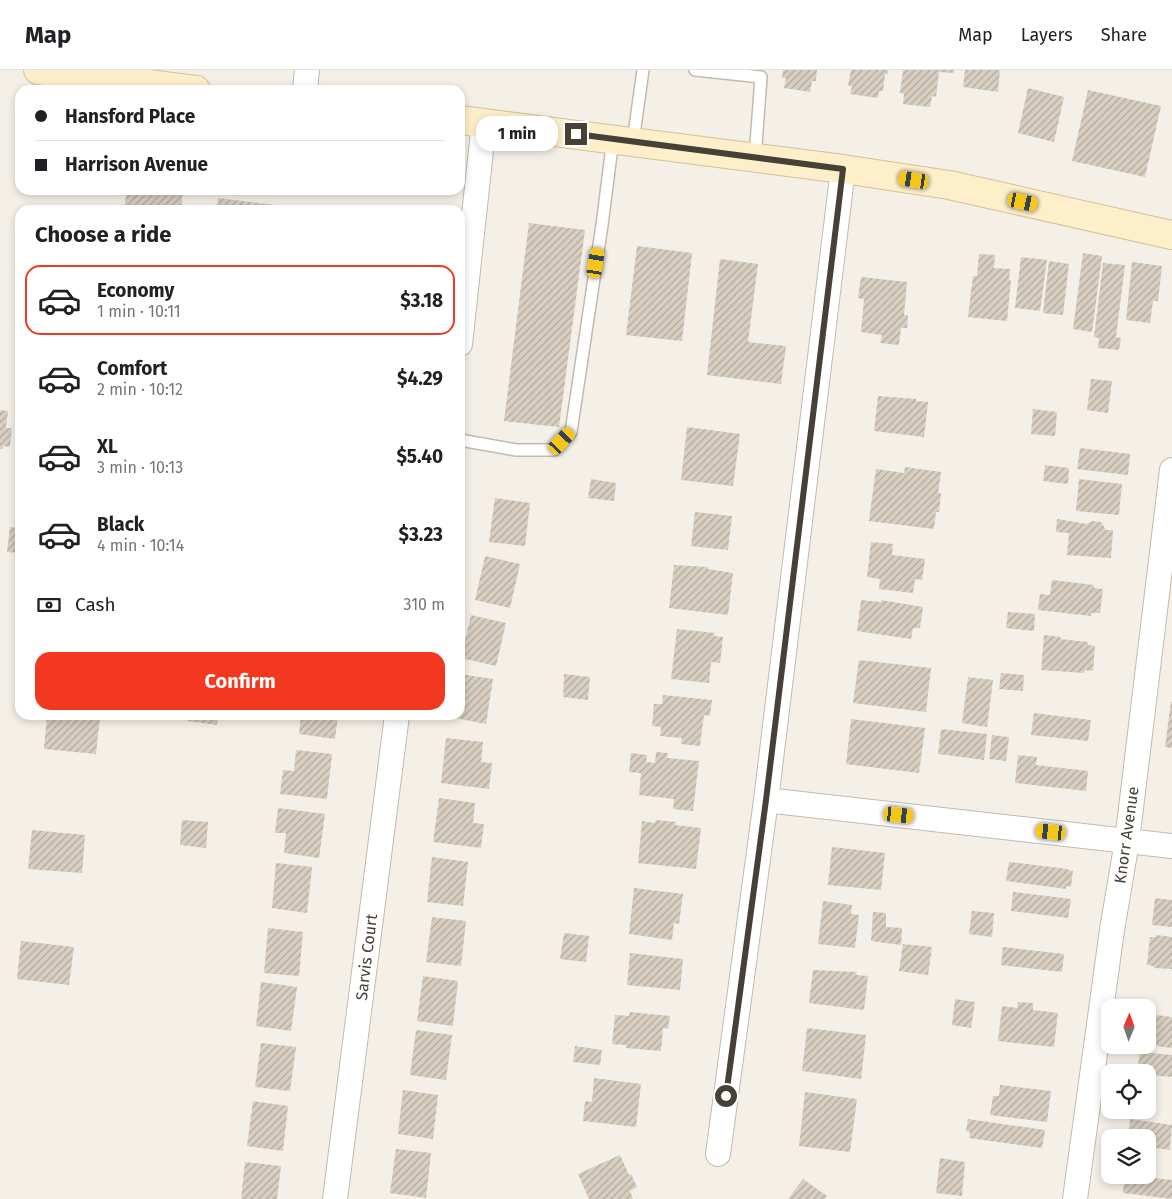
<!DOCTYPE html>
<meta charset="utf-8">
<style>
body{margin:0;font-family:"Fira Sans",sans-serif;background:#f6f6f6;color:#202124;height:100vh;display:flex;flex-direction:column;font-size:19px;white-space:nowrap}
*{box-sizing:border-box;margin:0}
p{font-size:16px;color:#757577}
.icon{flex:none;width:28px;height:28px;fill:none;stroke:currentColor;stroke-width:2;stroke-linecap:round;stroke-linejoin:round}
.map{position:relative;flex:1;overflow:hidden}
.sheet{position:absolute;left:15px;top:135px;width:450px;height:515px;display:flex;flex-direction:column;background:#fff;border-radius:15px;box-shadow:0 2px 8px #0003}
.sheet>*{flex:none}
.top-card{position:absolute;left:15px;top:15px;width:450px;height:110px;border-radius:15px;box-shadow:0 2px 8px #0003;display:grid;align-content:center;height:110px;padding:0 20px;background:#fff}
.needle{width:32px;rotate:2deg}
.fabs{position:absolute;left:1101px;top:929px;display:grid;gap:10px}
.fabs a{display:grid;place-items:center;width:55px;height:55px;border-radius:10px;background:#fff;box-shadow:0 2px 8px #0003;font-size:25px}
.end{position:absolute;width:22px;height:22px;margin:-11px;border:6px solid #474037;background:#fff;box-shadow:0 0 0 2px #fff}
.from{border-radius:50%}
.bubble{position:absolute;height:35px;border-radius:15px;background:#fff;box-shadow:0 2px 8px #0003;font-size:16px;font-weight:700;line-height:35px;text-align:center}
.car{position:absolute;width:15px;height:30px;margin:-15px -8px;border-radius:6px;box-shadow:0 0 4px 1px #0007;background:linear-gradient(#f5c518 24%,#345 0 40%,#f5c518 0 76%,#345 0 86%,#f5c518 0)}
.top-card b{display:flex;align-items:center;gap:18px;height:48px;font-size:19px}
.top-card b+b{border-top:1px solid #e0e0e0}
.top-card i{width:12px;height:12px;background:#202124}
ul{padding:0;list-style:none}
li{display:flex;align-items:center;gap:15px;height:70px;margin:0 10px 8px;padding:0 10px;border:2px solid transparent;border-radius:15px}
li div{flex:1}
li b{display:block;font-size:19px}
li em{font-style:normal;font-weight:700}
li.on{border-color:#f33820}
li>.icon{width:45px;height:45px;stroke-width:1.5}
h2{padding:0 20px;font-size:22px;line-height:60px}
.pay{display:flex;align-items:center;gap:12px;height:55px;padding:0 20px;font-size:19px}
.pay p{margin-inline-start:auto}
.primary-button{display:flex;gap:10px;margin-top:auto;padding:10px 20px}
.primary-button a{flex:1;height:58px;border-radius:15px;background:#f33820;color:#fff;font-size:20px;font-weight:700;line-height:58px;text-align:center}
header{display:flex;align-items:center;gap:30px;box-sizing:border-box;height:70px;padding:0 25px;background:#fff;border-bottom:1px solid #e0e0e0}
header strong{font-size:24px}
nav{display:flex;gap:28px;margin-inline-start:auto;font-size:18px}
.map>svg:first-child{display:block}
</style>
<header>
<strong>Map</strong>
<nav><a>Map</a><a>Layers</a><a>Share</a></nav>
</header>
<div class="map">
<svg width="1172" height="1129" viewBox="0 0 1172 1129">
<defs>
<pattern id="building-hatch" width="6" height="6" patternUnits="userSpaceOnUse" patternTransform="scale(1.25)"><rect width="6" height="6" fill="#d8cec1"/><path d="M-1 1l2-2M0 6l6-6M5 7l2-2" fill="none" stroke="#b1a99e"/></pattern>
</defs>
<rect width="100%" height="100%" fill="#f4f0e8"/>
<path fill="url(#building-hatch)" d="M 783,0 L 817,0 L 816,11 L 812,11 L 810,22 L 784,18 L 786,8 L 782,8 Z
M 851,0 L 888,0 L 888,4 L 885,4 L 883,21 L 879,21 L 878,28 L 850,24 L 852,16 L 848,16 Z
M 903,0 L 954,0 L 954,3 L 939,2 L 936,27 L 932,26 L 930,37 L 903,34 L 904,24 L 900,23 Z
M 965,0 L 1000,0 L 998,22 L 963,17 Z
M 1028,18 L 1064,27 L 1054,72 L 1018,63 Z
M 1088,20 L 1161,36 L 1145,107 L 1072,91 Z
M 127,120 L 183,120 L 181,140 L 124,140 Z
M 218,128 L 275,135 L 275,140 L 217,140 Z
M 529,153 L 585,160 L 559,357 L 504,351 Z
M 637,176 L 692,183 L 682,271 L 626,265 Z
M 1083,183 L 1102,186 L 1092,262 L 1073,259 Z
M 979,184 L 995,185 L 994,198 L 1010,199 L 1009,210 L 1011,210 L 1007,251 L 968,247 L 973,206 L 977,206 Z
M 1021,187 L 1047,190 L 1040,241 L 1015,238 Z
M 720,189 L 758,194 L 748,272 L 786,276 L 781,314 L 707,305 Z
M 1049,191 L 1069,194 L 1063,245 L 1043,243 Z
M 1132,192 L 1162,196 L 1158,231 L 1153,231 L 1150,253 L 1126,250 Z
M 1103,193 L 1125,195 L 1116,267 L 1121,268 L 1119,280 L 1098,278 L 1099,268 L 1094,267 Z
M 861,207 L 907,212 L 904,245 L 908,245 L 907,258 L 901,258 L 899,275 L 880,273 L 882,265 L 861,262 L 864,229 L 858,228 Z
M 1091,309 L 1112,311 L 1108,343 L 1087,340 Z
M 878,326 L 916,329 L 916,331 L 928,332 L 924,367 L 874,361 Z
M 1033,339 L 1057,342 L 1055,366 L 1031,364 Z
M 0,340 L 8,341 L 6,358 L 12,358 L 10,377 L 3,376 L 3,379 L 0,379 Z
M 687,357 L 740,364 L 733,416 L 681,410 Z
M 18,369 L 20,369 L 20,394 L 15,394 Z
M 1080,378 L 1130,384 L 1128,405 L 1077,399 Z
M 1045,395 L 1069,398 L 1068,414 L 1043,411 Z
M 905,397 L 941,402 L 938,423 L 941,423 L 939,442 L 936,442 L 934,459 L 869,451 L 876,399 L 904,403 Z
M 591,409 L 616,413 L 614,431 L 588,428 Z
M 1079,409 L 1122,414 L 1119,445 L 1076,441 Z
M 495,428 L 530,433 L 525,476 L 489,472 Z
M 695,442 L 732,446 L 728,480 L 691,476 Z
M 1057,449 L 1087,454 L 1092,451 L 1101,452 L 1106,460 L 1113,460 L 1111,488 L 1067,485 L 1069,463 L 1056,462 Z
M 10,457 L 20,458 L 20,483 L 7,482 Z
M 871,472 L 893,474 L 892,485 L 925,489 L 922,510 L 915,509 L 913,523 L 879,519 L 880,509 L 867,507 Z
M 485,486 L 520,494 L 510,538 L 475,530 Z
M 674,495 L 708,497 L 708,499 L 733,503 L 728,545 L 669,538 Z
M 1052,510 L 1094,515 L 1094,518 L 1103,519 L 1100,543 L 1091,543 L 1091,546 L 1038,540 L 1040,524 L 1050,525 Z
M 861,530 L 881,532 L 881,530 L 923,537 L 920,558 L 913,558 L 911,569 L 857,561 Z
M 1008,542 L 1035,544 L 1034,561 L 1006,558 Z
M 471,545 L 506,553 L 496,596 L 461,588 Z
M 677,559 L 715,563 L 714,566 L 723,567 L 720,593 L 711,592 L 709,613 L 671,609 Z
M 1044,565 L 1061,567 L 1060,569 L 1088,572 L 1088,575 L 1095,576 L 1093,601 L 1085,600 L 1084,603 L 1041,600 Z
M 859,590 L 931,598 L 926,642 L 853,633 Z
M 1001,603 L 1024,605 L 1023,621 L 999,619 Z
M 460,604 L 493,609 L 486,654 L 450,647 L 450,645 L 460,645 Z
M 564,604 L 590,607 L 588,630 L 563,627 Z
M 968,607 L 993,610 L 987,657 L 962,653 Z
M 663,625 L 712,630 L 710,646 L 704,645 L 700,676 L 681,674 L 682,668 L 660,666 L 661,657 L 652,656 L 654,634 L 662,634 Z
M 1171,632 L 1172,632 L 1172,678 L 1165,677 Z
M 1034,643 L 1091,650 L 1088,671 L 1031,665 Z
M 47,645 L 100,647 L 96,684 L 44,679 Z
M 188,645 L 218,645 L 217,655 L 188,651 Z
M 301,645 L 338,645 L 335,669 L 299,664 Z
M 851,649 L 925,658 L 919,703 L 846,694 Z
M 941,659 L 987,664 L 984,690 L 938,684 Z
M 992,665 L 1009,667 L 1006,691 L 989,689 Z
M 446,668 L 483,672 L 481,692 L 492,693 L 489,719 L 441,713 Z
M 296,680 L 332,684 L 327,729 L 280,724 L 283,700 L 294,701 Z
M 656,682 L 668,683 L 667,688 L 699,691 L 693,741 L 673,739 L 674,729 L 639,725 L 641,703 L 629,702 L 631,683 L 647,685 L 646,692 L 655,693 Z
M 1018,685 L 1037,687 L 1036,695 L 1088,701 L 1086,721 L 1015,713 Z
M 439,728 L 475,733 L 473,753 L 484,754 L 481,778 L 433,772 Z
M 278,738 L 325,744 L 319,788 L 284,783 L 286,763 L 275,763 Z
M 182,750 L 208,752 L 206,778 L 180,775 Z
M 656,750 L 676,752 L 675,755 L 701,758 L 696,799 L 638,793 L 642,751 L 655,753 Z
M 32,760 L 85,765 L 82,803 L 28,799 Z
M 832,777 L 885,783 L 881,820 L 828,815 Z
M 432,787 L 468,792 L 463,836 L 427,832 Z
M 1009,792 L 1068,799 L 1068,800 L 1073,801 L 1071,817 L 1066,816 L 1066,819 L 1006,811 Z
M 276,793 L 312,797 L 307,843 L 272,838 Z
M 634,818 L 683,824 L 679,854 L 674,853 L 672,870 L 629,864 Z
M 1013,822 L 1071,829 L 1068,848 L 1011,841 Z
M 1155,828 L 1172,830 L 1172,857 L 1152,855 Z
M 823,831 L 852,835 L 851,844 L 859,845 L 855,878 L 818,874 Z
M 972,841 L 994,843 L 992,867 L 969,864 Z
M 873,842 L 886,843 L 886,857 L 902,858 L 901,875 L 871,871 Z
M 432,847 L 466,851 L 461,896 L 426,892 Z
M 268,858 L 303,862 L 299,906 L 264,903 Z
M 564,863 L 589,866 L 586,892 L 560,889 Z
M 1156,865 L 1172,867 L 1172,899 L 1154,898 L 1154,896 L 1147,895 L 1150,867 L 1156,867 Z
M 21,871 L 74,877 L 69,915 L 17,909 Z
M 903,874 L 932,877 L 928,905 L 899,901 Z
M 1003,877 L 1064,884 L 1062,902 L 1001,895 Z
M 630,883 L 683,889 L 680,920 L 627,915 Z
M 813,900 L 857,902 L 856,905 L 868,906 L 864,940 L 809,933 Z
M 423,906 L 458,911 L 453,956 L 417,951 Z
M 261,912 L 297,917 L 291,961 L 256,956 Z
M 955,929 L 975,932 L 971,958 L 952,955 Z
M 1018,932 L 1033,933 L 1033,940 L 1058,943 L 1054,977 L 998,971 L 1002,936 L 1017,938 Z
M 630,942 L 670,946 L 668,959 L 663,958 L 661,981 L 626,978 L 626,975 L 612,974 L 615,945 L 629,946 Z
M 1148,944 L 1172,947 L 1172,978 L 1148,975 Z
M 807,958 L 866,965 L 861,1009 L 802,1001 Z
M 416,960 L 452,965 L 446,1010 L 410,1005 Z
M 261,973 L 296,977 L 290,1021 L 255,1017 Z
M 575,976 L 602,980 L 600,995 L 573,992 Z
M 1140,982 L 1172,985 L 1172,1007 L 1148,1005 L 1148,1002 L 1137,1002 Z
M 594,1008 L 641,1014 L 636,1057 L 583,1051 L 585,1031 L 592,1032 Z
M 1000,1015 L 1051,1021 L 1047,1052 L 990,1045 L 993,1026 L 999,1026 Z
M 403,1020 L 438,1025 L 433,1069 L 398,1064 Z
M 805,1022 L 857,1029 L 850,1082 L 799,1076 Z
M 253,1031 L 288,1036 L 283,1081 L 247,1076 Z
M 968,1049 L 1045,1060 L 1042,1078 L 969,1068 L 970,1062 L 966,1061 Z
M 1130,1049 L 1172,1055 L 1170,1080 L 1148,1077 L 1148,1068 L 1128,1068 Z
M 396,1079 L 431,1083 L 426,1128 L 390,1123 Z
M 620,1085 L 629,1105 L 631,1104 L 637,1117 L 630,1121 L 633,1129 L 589,1129 L 578,1104 Z
M 940,1088 L 965,1092 L 962,1126 L 936,1123 Z
M 245,1092 L 281,1096 L 277,1129 L 241,1129 Z
M 1125,1105 L 1172,1110 L 1172,1129 L 1123,1123 Z
M 803,1109 L 827,1126 L 825,1129 L 788,1129 Z"/>
<g fill="none" stroke-linecap="round" stroke-linejoin="round">
<g stroke="#c2baae" stroke-width="14">
<path id="service" d="M 695,0 L 761,7 L 755,88
M 633,72 L 643,0
M 460,370 L 516,380 L 554,380 L 571,362 L 602,155 L 613,69"/>
</g>
<g stroke="#c2baae" stroke-width="26">
<path id="minor" d="M 305,20 L 307,0
M 460,274 L 484,53
M 766,730 L 1172,776
M 718,1084 L 766,730 L 843,99
M 335,1129 L 397,645
M 1075,1129 L 1112,860 L 1127,771 L 1172,400"/>
</g>
<g stroke="#d2c199" stroke-width="30">
<path id="secondary" d="M 38,0 L 196,20
M 460,50 L 843,99 L 949,115 L 1172,165"/>
</g>
<use href="#service" stroke="#fff" stroke-width="11"/>
<use href="#minor" stroke="#fff" stroke-width="24"/>
<use href="#secondary" stroke="#fdefc9" stroke-width="28"/>
</g>
<g fill="none" stroke-linecap="round" stroke-linejoin="round">
<path stroke="#474037" stroke-width="6" d="M 576,64 L 843,99 L 766,730 L 726,1026"/>
</g>
<g text-anchor="middle" stroke-width="5" stroke-linejoin="round" paint-order="stroke">
<g font-size="16" fill="#474037" stroke="#fff">
<text transform="translate(1126 765) rotate(-82)" y="6">Knorr Avenue</text>
<text transform="translate(366 887) rotate(-83)" y="6">Sarvis Court</text>
</g>
</g>
</svg>
<div class="fabs">
<a><svg class="needle" viewBox="-14 -14 28 28"><path d="M0-13l5 13h-10z" fill="#e53935"/><path d="M0 13l5-13h-10z" fill="#757577"/></svg></a>
<a><svg class="icon" aria-label="locate" viewBox="0 0 24 24"><circle cx="12" cy="12" r="6"/><path d="M12 2v4M12 18v4M2 12h4M18 12h4"/></svg></a>
<a><svg class="icon" aria-label="layers" viewBox="0 0 24 24"><path d="M12 4l9 5-9 5-9-5zM3 14l9 5 9-5"/></svg></a>
</div>
<i class="end from" style="left:726px;top:1026px"></i>
<i class="end" style="left:576px;top:64px"></i>
<div class="bubble" style="left:476px;top:46px;width:82px">1 min</div>
<i class="car" style="left:914px;top:110px;rotate:279deg"></i>
<i class="car" style="left:1023px;top:132px;rotate:102deg"></i>
<i class="car" style="left:596px;top:193px;rotate:9deg"></i>
<i class="car" style="left:562px;top:371px;rotate:43deg"></i>
<i class="car" style="left:899px;top:745px;rotate:96deg"></i>
<i class="car" style="left:1051px;top:762px;rotate:276deg"></i>
<div class="top-card">
<b><i class="from"></i>Hansford Place</b>
<b><i></i>Harrison Avenue</b>
</div>
<section class="sheet">
<h2>Choose a ride</h2>
<ul>
<li class="on"><svg class="icon" aria-label="car" viewBox="0 0 24 24"><path d="M5 17H2v-5l4-1 3-4h7l3 4 3 1v5h-3M9 17h6M6 11h13"/><circle cx="7" cy="17" r="2"/><circle cx="17" cy="17" r="2"/></svg><div><b>Economy</b><p>1 min · 10:11</p></div><em>$3.18</em></li>
<li><svg class="icon" aria-label="car" viewBox="0 0 24 24"><path d="M5 17H2v-5l4-1 3-4h7l3 4 3 1v5h-3M9 17h6M6 11h13"/><circle cx="7" cy="17" r="2"/><circle cx="17" cy="17" r="2"/></svg><div><b>Comfort</b><p>2 min · 10:12</p></div><em>$4.29</em></li>
<li><svg class="icon" aria-label="car" viewBox="0 0 24 24"><path d="M5 17H2v-5l4-1 3-4h7l3 4 3 1v5h-3M9 17h6M6 11h13"/><circle cx="7" cy="17" r="2"/><circle cx="17" cy="17" r="2"/></svg><div><b>XL</b><p>3 min · 10:13</p></div><em>$5.40</em></li>
<li><svg class="icon" aria-label="car" viewBox="0 0 24 24"><path d="M5 17H2v-5l4-1 3-4h7l3 4 3 1v5h-3M9 17h6M6 11h13"/><circle cx="7" cy="17" r="2"/><circle cx="17" cy="17" r="2"/></svg><div><b>Black</b><p>4 min · 10:14</p></div><em>$3.23</em></li>
</ul>
<div class="pay"><svg class="icon" aria-label="cash" viewBox="0 0 24 24"><path d="M3 7h18v10H3z"/><circle cx="12" cy="12" r="2"/></svg>Cash<p>310 m</p></div>
<div class="primary-button"><a>Confirm</a></div>
</section>
</div>
